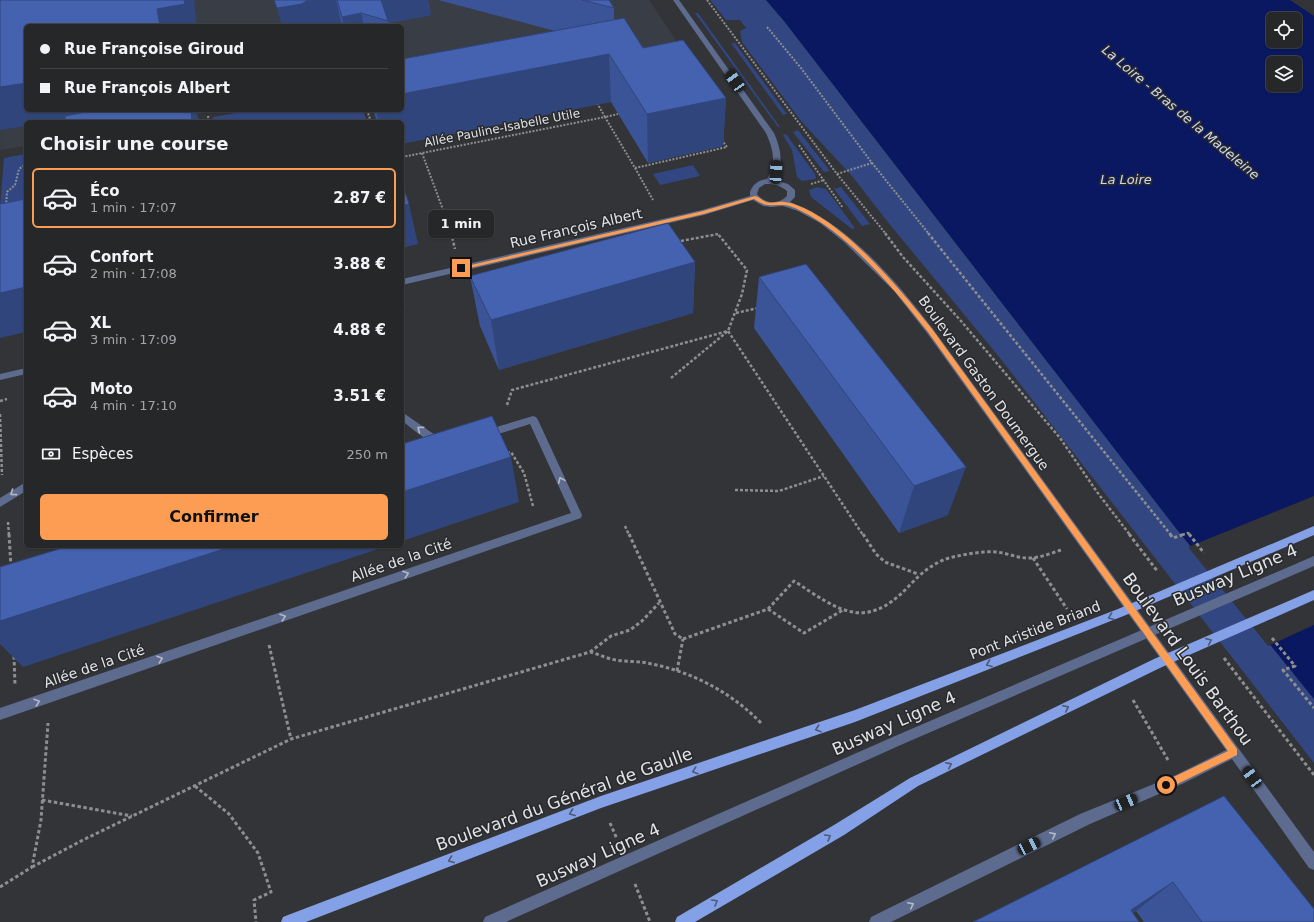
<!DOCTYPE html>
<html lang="fr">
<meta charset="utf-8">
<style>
body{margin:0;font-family:"DejaVu Sans",sans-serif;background:#323335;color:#f1f3f6;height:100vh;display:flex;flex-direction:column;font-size:15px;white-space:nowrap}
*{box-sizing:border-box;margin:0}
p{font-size:13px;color:#a4a5a8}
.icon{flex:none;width:22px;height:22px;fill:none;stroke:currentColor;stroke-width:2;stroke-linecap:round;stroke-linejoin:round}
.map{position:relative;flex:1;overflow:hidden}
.sheet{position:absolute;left:24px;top:120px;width:380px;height:428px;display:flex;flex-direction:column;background:#262729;border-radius:6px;box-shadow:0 1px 3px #0004,0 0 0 1px #424446}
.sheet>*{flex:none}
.guide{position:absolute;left:24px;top:24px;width:380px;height:88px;border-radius:6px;box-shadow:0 1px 3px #0004,0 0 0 1px #424446;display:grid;align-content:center;height:88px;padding:0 16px;background:#262729}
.buttons{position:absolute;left:1266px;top:12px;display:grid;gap:8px}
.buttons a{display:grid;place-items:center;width:36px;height:36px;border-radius:6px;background:#262729;box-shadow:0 1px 3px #0004,0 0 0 1px #424446;font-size:20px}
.end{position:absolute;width:18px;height:18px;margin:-9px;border:5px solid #fc9d53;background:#111;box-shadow:0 0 0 2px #111}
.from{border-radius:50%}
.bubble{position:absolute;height:28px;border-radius:6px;background:#262729;box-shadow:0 1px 3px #0004,0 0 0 1px #424446;font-size:13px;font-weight:800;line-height:28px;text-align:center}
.car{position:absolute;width:12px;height:24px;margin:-12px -6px;border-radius:5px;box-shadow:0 0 3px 1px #0007;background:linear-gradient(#222 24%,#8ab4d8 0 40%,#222 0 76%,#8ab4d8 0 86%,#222 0)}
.guide b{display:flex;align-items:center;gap:14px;height:38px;font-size:15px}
.guide b+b{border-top:1px solid #424446}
.guide i{width:10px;height:10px;background:#f1f3f6}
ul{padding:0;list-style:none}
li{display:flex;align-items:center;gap:12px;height:60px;margin:0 8px 6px;padding:0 8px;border:2px solid transparent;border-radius:6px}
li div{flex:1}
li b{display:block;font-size:15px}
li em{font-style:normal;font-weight:800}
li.current{border-color:#fc9d53}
li>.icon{width:36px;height:36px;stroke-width:1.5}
h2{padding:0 16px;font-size:18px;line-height:48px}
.pay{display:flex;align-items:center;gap:10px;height:44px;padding:0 16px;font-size:15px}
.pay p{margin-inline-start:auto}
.action{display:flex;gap:8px;margin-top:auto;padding:8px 16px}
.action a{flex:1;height:46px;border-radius:6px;background:#fc9d53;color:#111;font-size:16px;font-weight:800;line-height:46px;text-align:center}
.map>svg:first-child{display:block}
</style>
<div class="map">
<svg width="1314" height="922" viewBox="0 0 1314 922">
<rect width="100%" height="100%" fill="#333437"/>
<path fill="#393d45" d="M 1,0 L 649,0 L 681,48 L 402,100 L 402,26 L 26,26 L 26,110 L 222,110 L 156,122 L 26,122 L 26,146 L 0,150 Z"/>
<path fill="#324782" d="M 710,0 L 766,0 L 784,21 L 1175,527 L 1314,699 L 1314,763 L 1000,358 L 887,221 L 852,176 L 801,121 L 742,42 L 740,31 L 746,28 L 740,20 L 726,20 Z
M 695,13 L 698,13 L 780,127 L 778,127 Z
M 731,43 L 735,43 L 787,114 L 783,115 Z
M 253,110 L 337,110 L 364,113 L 367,122 L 214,122 L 213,117 Z
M 798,130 L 830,171 L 824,172 L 793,132 Z
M 786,134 L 815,174 L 816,177 L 815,179 L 802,181 L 797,177 L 792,150 L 783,135 Z
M 26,154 L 26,216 L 0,207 L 4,158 Z
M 693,165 L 700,176 L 660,185 L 653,174 Z
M 817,187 L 826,189 L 855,228 L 852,229 L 811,197 L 809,190 Z
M 841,187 L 870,224 L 862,226 L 834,189 Z"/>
<path fill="#091860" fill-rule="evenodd" d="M 766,0 L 1290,0 L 1314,16 L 1314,699 L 1175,527 L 784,21 ZM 1273,19 L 1295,19 L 1295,41 L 1273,41 ZM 1273,63 L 1295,63 L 1295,85 L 1273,85 Z"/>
<path fill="#333437" d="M 1314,496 L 1314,625 L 1268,646 L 1188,547 Z"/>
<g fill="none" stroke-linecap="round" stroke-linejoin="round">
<path stroke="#8d8e90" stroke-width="2" stroke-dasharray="2 1.5" stroke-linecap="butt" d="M 707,0 L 837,174 L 886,234
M 767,27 L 801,68 L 872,163 L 929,234
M 597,103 L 605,117 L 618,114
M 367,110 L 371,122
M 208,116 L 209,122
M 799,145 L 843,208
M 422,153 L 452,234
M 402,157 L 605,117 L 635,168 L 727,147 L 722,140
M 635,168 L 653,200
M 837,174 L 872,163
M 811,184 L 824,180
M 6,206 L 7,192 L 15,185 L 19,169 L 26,164"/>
<path stroke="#8d8e90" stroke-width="2.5" stroke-dasharray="3 2" stroke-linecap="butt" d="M 451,233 L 455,249
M 885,233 L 903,257 L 961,321 L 1060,438 L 1097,492 L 1130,535
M 928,233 L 1171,535
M 681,241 L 718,234
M 402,305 L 407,304
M 736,313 L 758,308
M 671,378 L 728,331 L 742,294 L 747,270 L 718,234
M 0,401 L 7,399
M 507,405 L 512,390 L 728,331 L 863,535
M 0,414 L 2,475
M 507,453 L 511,452 L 524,473 L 533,506
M 735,490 L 779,491 L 824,476
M 8,522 L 9,535
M 625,526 L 629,535
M 1182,535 L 1188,533 L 1190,535"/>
<path stroke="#8d8e90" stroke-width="3" stroke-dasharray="3.5 2.5" stroke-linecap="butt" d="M 9,534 L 11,567
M 629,534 L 675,634 L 683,639
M 863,534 L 876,554 L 885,562 L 918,574
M 1129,534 L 1158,572
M 1170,534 L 1173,538 L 1185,534
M 1189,534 L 1204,553
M 1033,558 L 1067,609
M 768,609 L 804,633 L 843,610
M 1272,638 L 1295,666 L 1283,670 L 1314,708
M 683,639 L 768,609 L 794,581 C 838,610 865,632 908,587 C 921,573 935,561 953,557 C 967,554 982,551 996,552 C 1008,553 1019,559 1032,558 C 1042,557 1052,553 1061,550
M 269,645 L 291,739
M 590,652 L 611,636 L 630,630 L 642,621 L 659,603
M 14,656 L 15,685
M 1224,658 L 1314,775
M 677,671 L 683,639
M 1133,700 L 1168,760
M 195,786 L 229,814 L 258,853 L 271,892 L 254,900 L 256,922
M 42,800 L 132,816
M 610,823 L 617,839
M 32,867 L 83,840 L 291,739 L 590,652 C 599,654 607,659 616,660 C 626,662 637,661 647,663 C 690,671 730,691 761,723
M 635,884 L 650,922
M 0,887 L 32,867 L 41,820 L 48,723"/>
<path fill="#5d6b8e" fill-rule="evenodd" d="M 1314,556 L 1314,566 L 903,744 L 506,922 L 483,922 L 485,917 L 895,736 Z"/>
<path fill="#5d6b8e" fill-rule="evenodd" d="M 673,0 L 679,0 L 774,133 C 781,149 784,163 775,180 L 788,184 L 795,190 L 795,197 L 790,202 C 848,223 896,281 933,329 L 1314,852 L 1314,870 L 1309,868 L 1232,759 L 1184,783 L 1090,824 L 891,922 L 869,922 L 871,917 L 1080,814 L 1176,775 L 1226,750 L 927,333 L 894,291 L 844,242 L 820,223 L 798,211 L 783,206 L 771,207 L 763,206 L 753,200 L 704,215 L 402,285 L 402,279 L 702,210 L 750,196 L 750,192 C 753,184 759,180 767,179 C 777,163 773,149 766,133 ZM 765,184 C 774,184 780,185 787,191 L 787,196 C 778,205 765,204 757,194 L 759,188 Z
M 26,368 L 26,374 L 0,380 L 0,374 Z
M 402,412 L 438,437 L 443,438 L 445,441 L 443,444 C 432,447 412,428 402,421 Z
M 533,416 L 536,417 L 538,420 L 582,515 L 581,518 L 0,720 L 0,708 L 571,513 L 530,424 L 486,438 L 483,437 L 481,434 L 483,431 Z
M 26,482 L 26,491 L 0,507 L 0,498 Z"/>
<path fill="#84a0e7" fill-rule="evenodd" d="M 1314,526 L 1314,535 L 1126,615 L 855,722 L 601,808 L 306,922 L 281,922 L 283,917 L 288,915 L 601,796 L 855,710 L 1118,609 Z
M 1314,590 L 1314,600 L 1162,667 L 918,786 L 844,835 L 695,922 L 675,922 L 677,917 L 834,825 L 910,778 L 1154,659 Z"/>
</g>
<path fill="#3b5497" d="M 274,0 L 428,0 L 431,15 L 389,23 L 389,26 L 342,26 L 341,22 Z
M 438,0 L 609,0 L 614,8 L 614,20 L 643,48 L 726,98 L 723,146 L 648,163 L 611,102 L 402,122 L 377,122 L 373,110 L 402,110 L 555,31 Z
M 695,262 L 693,313 L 499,370 L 480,326 L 470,276 Z
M 759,277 L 948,515 L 899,533 L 754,328 Z
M 1224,796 L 1314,922 L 1144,922 L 1136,911 L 1133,913 L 973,922 Z"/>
<path fill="#30457b" d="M 184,0 L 194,0 L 197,26 L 160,26 L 157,9 Z
M 308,0 L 336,0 L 341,22 L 335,26 L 282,26 L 277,8 Z
M 380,0 L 428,0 L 431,15 L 389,23 Z
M 361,13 L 364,26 L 344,26 L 342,17 Z
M 609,54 L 611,102 L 402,144 L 402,122 L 379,122 L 376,110 L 402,110 L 402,94 Z
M 26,83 L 26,110 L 113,110 L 46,122 L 26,122 L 26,126 L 0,130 L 0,87 Z
M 726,98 L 723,146 L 648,163 L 647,114 Z
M 191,110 L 195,110 L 200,122 L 192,122 Z
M 409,204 L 418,244 L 402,248 L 402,206 Z
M 695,262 L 693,313 L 499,370 L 491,320 Z
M 26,287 L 26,332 L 0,338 L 0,293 Z
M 511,457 L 519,502 L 402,541 L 402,492 Z
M 966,467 L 948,515 L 899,533 L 914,486 Z
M 233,546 L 387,546 L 23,667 L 0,644 L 0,621 Z
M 1173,882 L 1136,911 L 1121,922 L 1131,910 Z"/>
<path fill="#4562b0" stroke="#30457b" d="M 0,0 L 184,0 L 185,4 L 157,9 L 160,26 L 26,26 L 26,83 L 0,87 Z
M 274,0 L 308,0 L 302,4 L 277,8 Z
M 337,0 L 381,0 L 388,21 L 361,13 L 342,17 Z
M 582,0 L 609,0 L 614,8 Z
M 624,18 L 643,48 L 683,40 L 726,98 L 647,114 L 609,54 L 402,94 L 402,59 Z
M 96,110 L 191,110 L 192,122 L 65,122 L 65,116 Z
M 402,183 L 409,204 L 402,206 Z
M 26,199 L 26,287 L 0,293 L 0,204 Z
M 668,223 L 695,262 L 491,320 L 470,276 Z
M 806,264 L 966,467 L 914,486 L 759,277 Z
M 492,416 L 511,457 L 402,492 L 402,444 Z
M 69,546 L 233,546 L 0,621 L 0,567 Z
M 1224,796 L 1314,909 L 1314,922 L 1202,922 L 1173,882 L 1131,910 L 1139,922 L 973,922 Z"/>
<defs><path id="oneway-chevron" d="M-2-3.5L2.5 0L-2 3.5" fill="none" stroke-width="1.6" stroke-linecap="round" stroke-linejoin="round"/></defs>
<g stroke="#b3b9c6">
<use href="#oneway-chevron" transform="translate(420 429) rotate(-143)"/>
<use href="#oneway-chevron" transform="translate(561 480) rotate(-114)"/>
<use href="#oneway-chevron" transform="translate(13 493) rotate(144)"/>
<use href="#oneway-chevron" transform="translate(406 574) rotate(-19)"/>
<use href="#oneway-chevron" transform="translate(283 617) rotate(-19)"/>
<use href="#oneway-chevron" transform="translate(160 659) rotate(-19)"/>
<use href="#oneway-chevron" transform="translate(37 702) rotate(-19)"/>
<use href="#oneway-chevron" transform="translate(1053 835) rotate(-26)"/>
<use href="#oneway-chevron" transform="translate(911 905) rotate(-26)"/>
</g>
<g stroke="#4d5977">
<use href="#oneway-chevron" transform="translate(1111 617) rotate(159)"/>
<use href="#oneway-chevron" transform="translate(1209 641) rotate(-24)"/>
<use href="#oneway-chevron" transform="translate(989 664) rotate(159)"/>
<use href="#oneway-chevron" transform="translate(1066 708) rotate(-26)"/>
<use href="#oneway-chevron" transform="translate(818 729) rotate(161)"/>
<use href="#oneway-chevron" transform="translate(949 765) rotate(-26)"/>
<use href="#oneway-chevron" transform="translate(695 771) rotate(161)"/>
<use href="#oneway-chevron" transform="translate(572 813) rotate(159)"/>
<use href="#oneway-chevron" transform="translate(828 837) rotate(-30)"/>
<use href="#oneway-chevron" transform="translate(451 860) rotate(159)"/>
<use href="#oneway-chevron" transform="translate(715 902) rotate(-30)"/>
</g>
<path fill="#fc9d53" d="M 755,196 C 759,197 762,200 766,202 C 772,204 778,201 784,202 C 790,202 799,206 804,208 C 852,231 899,288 932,329 L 1237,749 L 1237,755 L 1169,788 L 1163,788 L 1163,782 L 1228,751 L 928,332 C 895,290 849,234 801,211 C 796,208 788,205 783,205 C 770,205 766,207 754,199 L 704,214 L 461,270 L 458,268 L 703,211 Z"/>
<g text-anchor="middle" stroke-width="3" stroke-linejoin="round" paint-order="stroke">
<g font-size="12" fill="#e2e3e4" stroke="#292a2d">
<text transform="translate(502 128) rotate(-11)" y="4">Allée Pauline-Isabelle Utile</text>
</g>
<g font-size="13" font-style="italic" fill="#ced7ed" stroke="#292a2d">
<text transform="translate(1181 112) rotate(40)" y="5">La Loire - Bras de la Madeleine</text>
<text x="1126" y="184">La Loire</text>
</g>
<g font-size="14" fill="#e2e3e4" stroke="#292a2d">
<text transform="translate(576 228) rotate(-13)" y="5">Rue François Albert</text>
<text transform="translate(984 383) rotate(54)" y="5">Boulevard Gaston Doumergue</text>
<text transform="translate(401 560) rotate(-19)" y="5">Allée de la Cité</text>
<text transform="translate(1035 630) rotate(-21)" y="5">Pont Aristide Briand</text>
<text transform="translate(94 666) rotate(-19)" y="5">Allée de la Cité</text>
</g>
<g font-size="17" fill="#e2e3e4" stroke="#292a2d">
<text transform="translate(1235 575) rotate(-23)" y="6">Busway Ligne 4</text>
<text transform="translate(1188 659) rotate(54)" y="6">Boulevard Louis Barthou</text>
<text transform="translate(894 723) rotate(-24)" y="6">Busway Ligne 4</text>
<text transform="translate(564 799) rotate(-20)" y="6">Boulevard du Général de Gaulle</text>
<text transform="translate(598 855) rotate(-24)" y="6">Busway Ligne 4</text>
</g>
</g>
</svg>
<div class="buttons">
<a><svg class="icon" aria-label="locate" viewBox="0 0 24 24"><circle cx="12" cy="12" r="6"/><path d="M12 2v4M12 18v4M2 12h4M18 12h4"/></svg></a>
<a><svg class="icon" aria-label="layers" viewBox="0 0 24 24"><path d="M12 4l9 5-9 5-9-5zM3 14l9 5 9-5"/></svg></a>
</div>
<i class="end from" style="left:1166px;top:785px"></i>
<i class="end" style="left:461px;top:268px"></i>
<div class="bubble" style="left:428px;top:210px;width:66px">1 min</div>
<i class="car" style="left:735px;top:81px;rotate:325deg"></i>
<i class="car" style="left:776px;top:172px;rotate:3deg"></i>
<i class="car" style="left:1252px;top:777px;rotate:324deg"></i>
<i class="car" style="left:1126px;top:802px;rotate:67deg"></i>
<i class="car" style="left:1029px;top:846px;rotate:64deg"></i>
<div class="guide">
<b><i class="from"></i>Rue Françoise Giroud</b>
<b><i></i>Rue François Albert</b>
</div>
<section class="sheet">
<h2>Choisir une course</h2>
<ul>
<li class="current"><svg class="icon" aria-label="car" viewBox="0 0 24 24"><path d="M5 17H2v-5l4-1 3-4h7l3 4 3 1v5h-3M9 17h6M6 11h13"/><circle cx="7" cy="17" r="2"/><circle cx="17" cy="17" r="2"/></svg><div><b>Éco</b><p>1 min · 17:07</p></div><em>2.87 €</em></li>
<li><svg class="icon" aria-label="car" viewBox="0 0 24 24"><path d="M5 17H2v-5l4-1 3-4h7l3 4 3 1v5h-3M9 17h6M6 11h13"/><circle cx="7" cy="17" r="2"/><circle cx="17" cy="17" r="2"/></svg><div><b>Confort</b><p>2 min · 17:08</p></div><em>3.88 €</em></li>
<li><svg class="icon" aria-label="car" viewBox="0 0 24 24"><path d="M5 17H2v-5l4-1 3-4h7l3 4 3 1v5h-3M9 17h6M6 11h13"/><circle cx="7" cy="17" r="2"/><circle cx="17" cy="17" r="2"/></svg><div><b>XL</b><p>3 min · 17:09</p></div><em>4.88 €</em></li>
<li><svg class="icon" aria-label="car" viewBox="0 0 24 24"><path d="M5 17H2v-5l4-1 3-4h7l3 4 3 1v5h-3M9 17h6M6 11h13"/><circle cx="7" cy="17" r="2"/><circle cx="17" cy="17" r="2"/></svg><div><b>Moto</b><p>4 min · 17:10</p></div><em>3.51 €</em></li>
</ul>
<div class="pay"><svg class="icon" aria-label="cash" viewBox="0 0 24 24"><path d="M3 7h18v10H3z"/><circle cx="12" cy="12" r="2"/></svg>Espèces<p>250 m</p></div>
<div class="action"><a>Confirmer</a></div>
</section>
</div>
